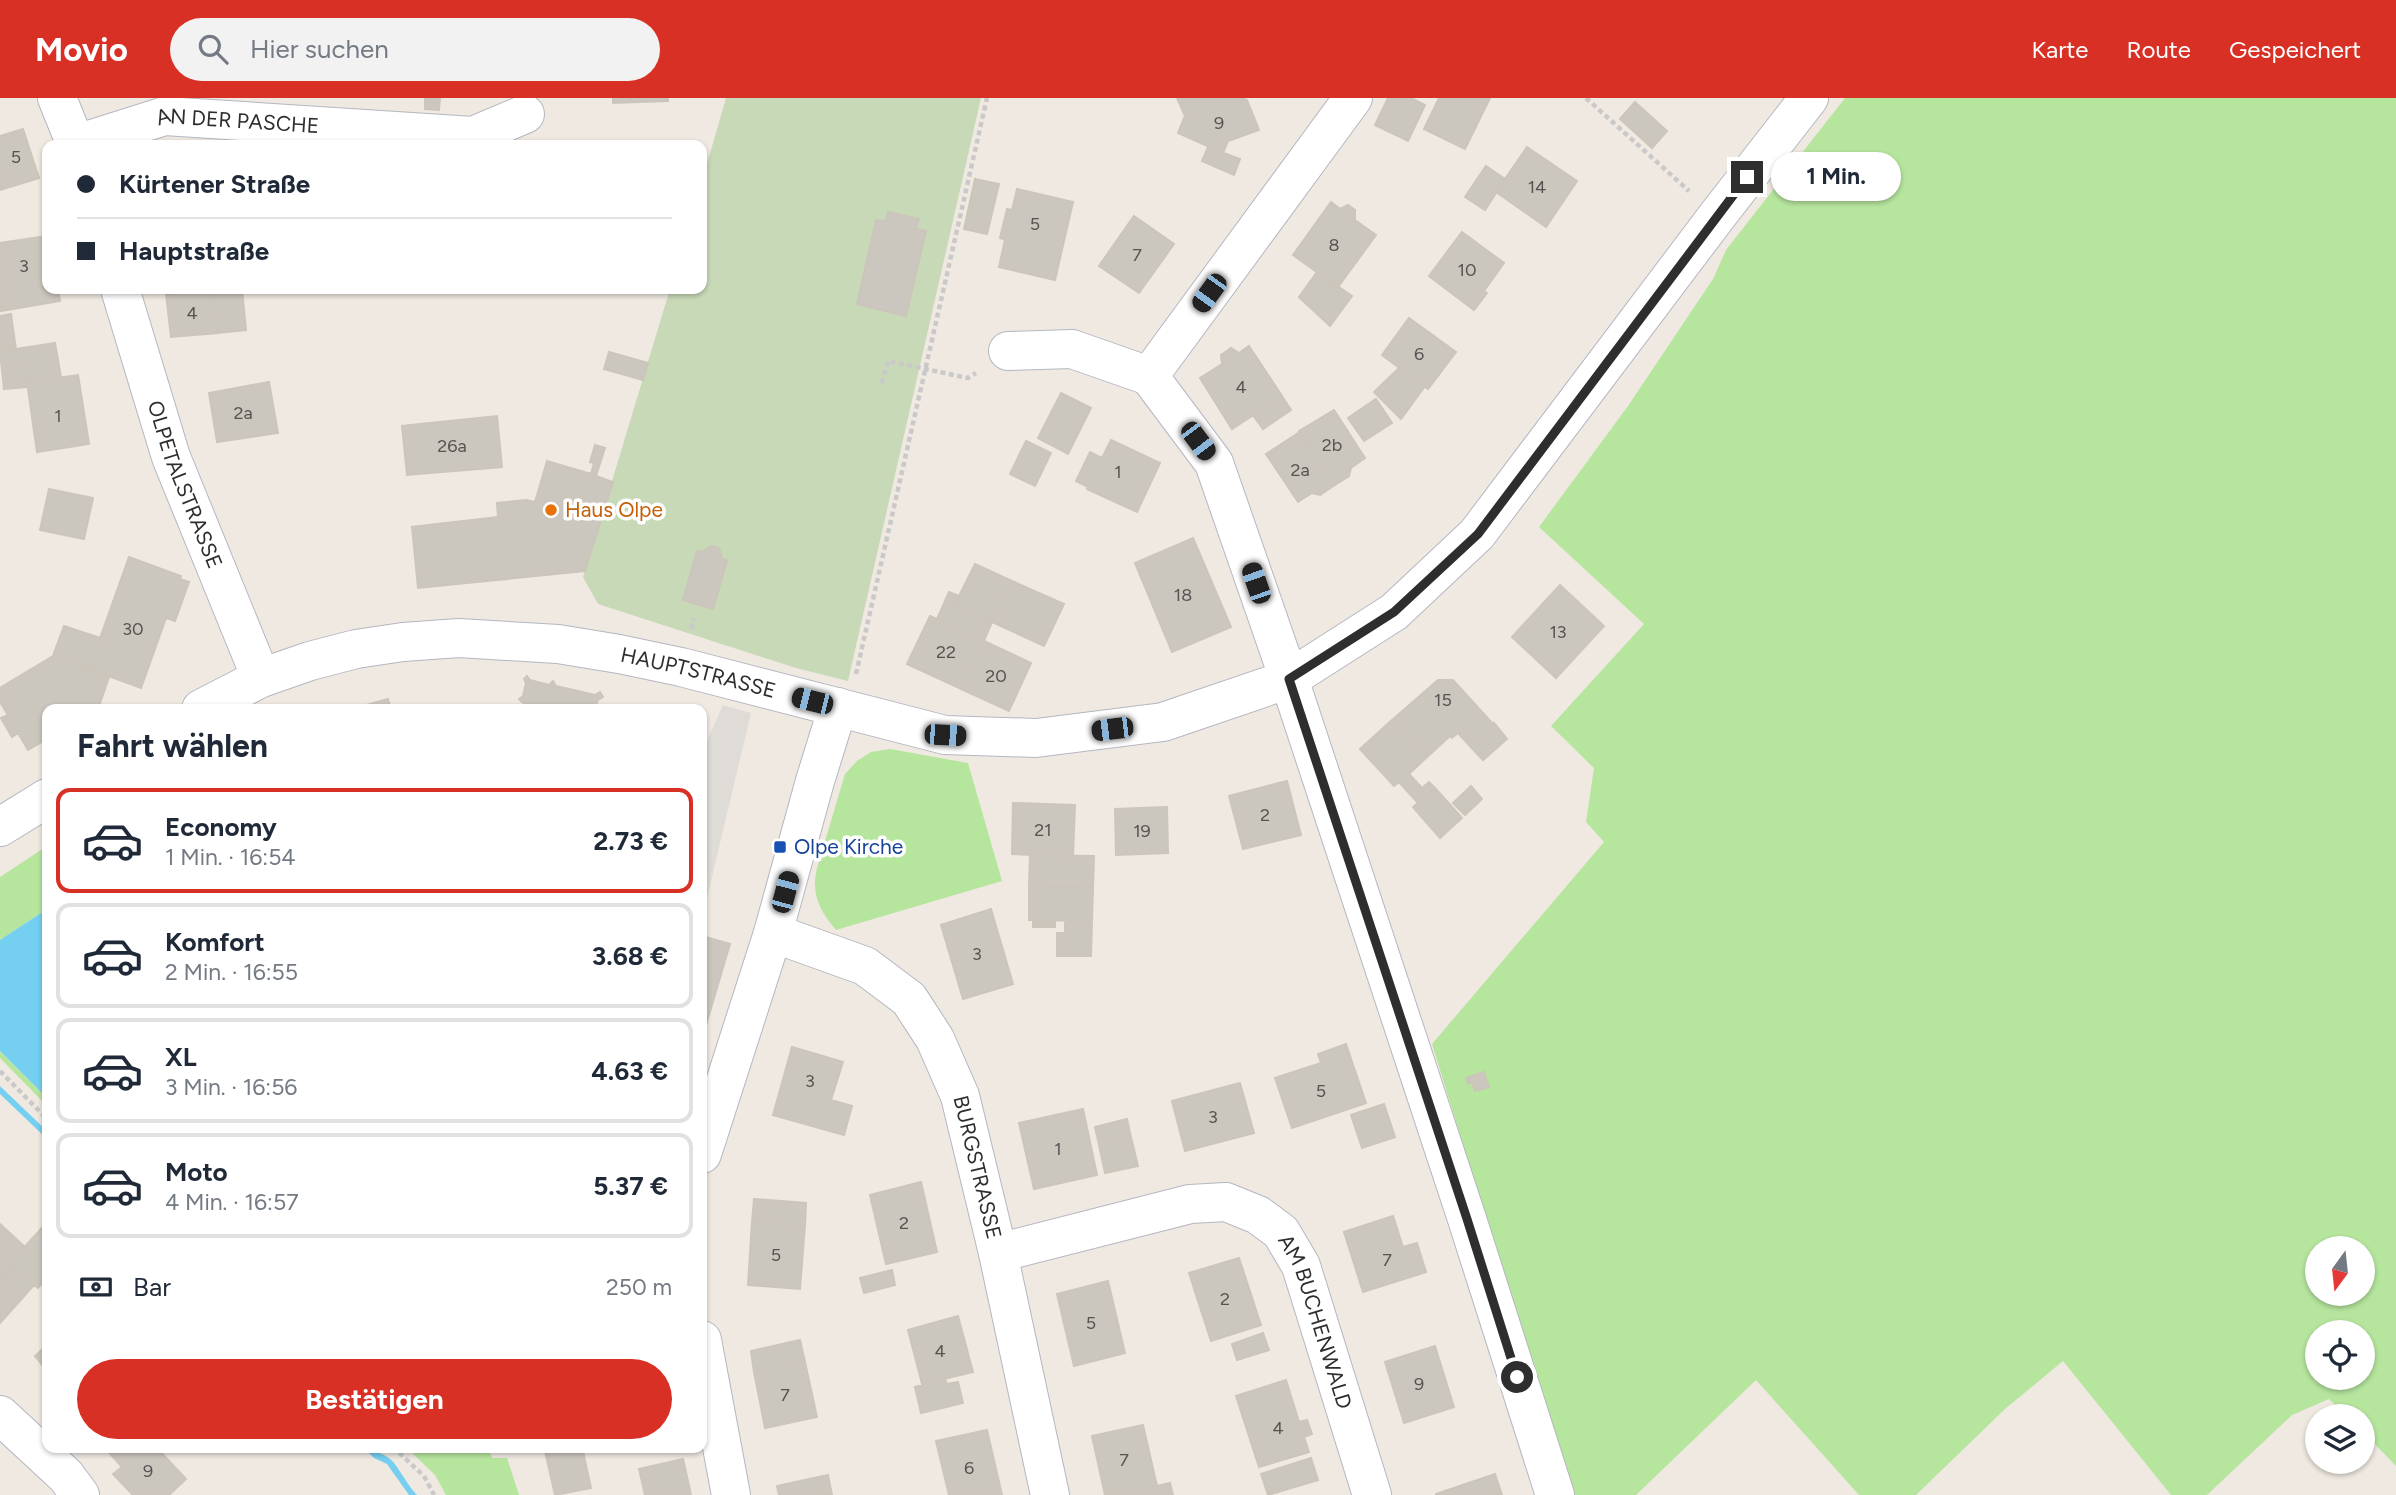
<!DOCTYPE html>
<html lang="de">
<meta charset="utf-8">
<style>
body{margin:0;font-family:Figtree,sans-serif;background:#f2f2f3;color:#1f2937;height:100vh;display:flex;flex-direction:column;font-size:26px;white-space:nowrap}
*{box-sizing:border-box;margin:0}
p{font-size:23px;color:#747a83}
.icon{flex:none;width:38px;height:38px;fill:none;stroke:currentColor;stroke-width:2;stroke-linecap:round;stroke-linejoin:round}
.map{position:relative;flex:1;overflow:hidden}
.details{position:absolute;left:42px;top:606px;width:665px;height:749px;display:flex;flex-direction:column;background:#fff;border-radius:14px;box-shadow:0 2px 5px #0004}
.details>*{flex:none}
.top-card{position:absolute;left:42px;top:42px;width:665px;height:154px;border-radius:14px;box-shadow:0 2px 5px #0004;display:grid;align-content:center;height:154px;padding:0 35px;background:#fff}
.needle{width:46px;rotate:195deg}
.fabs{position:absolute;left:2305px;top:1138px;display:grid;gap:14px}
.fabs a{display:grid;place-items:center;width:70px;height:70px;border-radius:50%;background:#fff;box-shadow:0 2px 5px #0004;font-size:35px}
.end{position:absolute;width:32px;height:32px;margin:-16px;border:9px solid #2e2e2e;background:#fff;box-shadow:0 0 0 4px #fff}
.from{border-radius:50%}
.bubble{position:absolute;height:49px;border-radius:24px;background:#fff;box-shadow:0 2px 5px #0004;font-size:23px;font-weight:700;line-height:49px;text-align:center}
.car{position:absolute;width:21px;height:42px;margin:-21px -10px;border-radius:9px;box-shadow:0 0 5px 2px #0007;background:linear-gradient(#222 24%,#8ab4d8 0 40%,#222 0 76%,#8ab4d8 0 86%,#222 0)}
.top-card b{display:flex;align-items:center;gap:24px;height:66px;font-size:26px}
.top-card b+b{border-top:2px solid #e0e1e3}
.top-card i{width:18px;height:18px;background:#1f2937}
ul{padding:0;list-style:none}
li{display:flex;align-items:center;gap:21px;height:105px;margin:0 14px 10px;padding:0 21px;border:4px solid #e0e1e3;border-radius:14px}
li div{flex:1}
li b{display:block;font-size:26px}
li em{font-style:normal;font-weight:700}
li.active{border-color:#d93025}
li>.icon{width:63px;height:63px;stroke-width:1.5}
h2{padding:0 35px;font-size:32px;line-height:84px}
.pay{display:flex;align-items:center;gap:18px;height:77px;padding:0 35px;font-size:26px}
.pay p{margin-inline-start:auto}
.button{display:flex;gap:14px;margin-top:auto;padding:14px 35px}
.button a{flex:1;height:80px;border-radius:42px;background:#d93025;color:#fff;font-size:28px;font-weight:700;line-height:80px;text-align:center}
header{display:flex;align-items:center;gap:42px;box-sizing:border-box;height:98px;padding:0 35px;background:#d93025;color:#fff}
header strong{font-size:33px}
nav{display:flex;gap:38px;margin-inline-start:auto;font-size:24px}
.search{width:490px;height:63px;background:#f2f2f3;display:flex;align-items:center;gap:18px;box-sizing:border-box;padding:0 24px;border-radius:38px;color:#747a83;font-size:26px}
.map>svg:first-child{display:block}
</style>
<header>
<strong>Movio</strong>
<div class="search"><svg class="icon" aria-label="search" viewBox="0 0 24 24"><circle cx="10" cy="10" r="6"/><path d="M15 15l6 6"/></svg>Hier suchen</div>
<nav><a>Karte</a><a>Route</a><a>Gespeichert</a></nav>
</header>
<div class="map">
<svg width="2396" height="1397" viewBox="0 0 2396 1397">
<rect width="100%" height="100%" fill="#efe9e1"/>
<path fill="#b6e59e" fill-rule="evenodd" d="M 1845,0 L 2396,0 L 2396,1368 L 2363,1334 L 2362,1318 L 2346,1318 L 2329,1301 L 2292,1317 L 2207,1397 L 2171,1397 L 2063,1263 L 2005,1311 L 1916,1397 L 1859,1397 L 1756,1282 L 1636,1397 L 1574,1397 L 1569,1389 L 1432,946 L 1604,744 L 1586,724 L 1594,670 L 1551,628 L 1644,526 L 1539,429 L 1628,308 L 1713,181 L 1726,152 ZM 2317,1150 L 2362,1150 L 2362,1195 L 2317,1195 ZM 2317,1234 L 2362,1234 L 2362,1279 L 2317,1279 Z
M 890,651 L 968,665 L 1002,783 L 836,832 C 819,812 811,796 817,770 L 845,676 L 857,663 L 871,654 Z
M 47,748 L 47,811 L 0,842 L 0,779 Z
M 0,953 L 47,1000 L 47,1008 L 0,960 Z
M 406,1349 L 488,1349 L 492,1360 L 507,1360 L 519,1397 L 446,1397 L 435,1377 Z"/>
<path fill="#c8d9b8" d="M 726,0 L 981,0 L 848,583 L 796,570 L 598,506 L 583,479 L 670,191 L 702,191 L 702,83 Z"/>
<path fill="#dfdcd8" d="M 723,607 L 751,615 L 707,800 L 702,799 L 702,654 Z"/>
<path fill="#75cff0" d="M 47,811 L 47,1000 L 0,953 L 0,842 Z
M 0,988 L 47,1033 L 47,1041 L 0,996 Z
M 363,1349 L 371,1349 C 377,1355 384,1356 390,1361 C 397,1366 407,1387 417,1397 L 409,1397 L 387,1366 L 374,1360 Z"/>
<path fill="#cbc7bf" stroke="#cbc5ba" stroke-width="2" d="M 425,0 L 440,0 L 439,12 L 425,11 Z
M 613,0 L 668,0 L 668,3 L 613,5 Z
M 1177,0 L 1242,0 L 1247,2 L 1259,32 L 1228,43 L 1223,55 L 1178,35 L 1185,18 Z
M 1388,0 L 1411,0 L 1425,7 L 1408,43 L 1375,27 Z
M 1439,0 L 1490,0 L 1465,51 L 1424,31 Z
M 1635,4 L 1667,33 L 1652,50 L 1620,21 Z
M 23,31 L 39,80 L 0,92 L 0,38 Z
M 655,44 L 655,47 L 592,47 Z
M 1208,49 L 1240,61 L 1234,77 L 1202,63 Z
M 1527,49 L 1577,83 L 1546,129 L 1496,94 Z
M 1486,68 L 1505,81 L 1485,112 L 1465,99 Z
M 975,81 L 999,86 L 987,136 L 964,131 Z
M 1017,91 L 1073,104 L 1055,182 L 999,169 L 1005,142 L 1000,140 L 1007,111 L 1012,112 Z
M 1331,104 L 1340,111 L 1348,107 L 1355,112 L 1355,122 L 1376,137 L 1338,189 L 1293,157 Z
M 888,114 L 919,121 L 916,131 L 926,133 L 906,218 L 857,206 L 876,122 L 886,123 Z
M 1134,118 L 1174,146 L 1139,195 L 1099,168 Z
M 1462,134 L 1504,165 L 1484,193 L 1487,195 L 1474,212 L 1429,178 Z
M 47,138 L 47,191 L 58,191 L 60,203 L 1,213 L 0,145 Z
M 1317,174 L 1352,198 L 1330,228 L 1299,199 Z
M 214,191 L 218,235 L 171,239 L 166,196 Z
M 214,191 L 242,191 L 246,232 L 218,235 Z
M 11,216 L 16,252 L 0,254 L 0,218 Z
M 1409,220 L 1456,254 L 1428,291 L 1382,257 Z
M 55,245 L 61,279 L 27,284 L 22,250 Z
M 1249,248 L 1282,298 L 1232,331 L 1200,280 L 1222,266 L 1221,257 L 1231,250 L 1239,255 Z
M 22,250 L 28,289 L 4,291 L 0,254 Z
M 609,254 L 648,265 L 643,282 L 604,271 Z
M 1399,270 L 1425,288 L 1401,321 L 1374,294 Z
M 78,277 L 89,346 L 37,354 L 27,284 Z
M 269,284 L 278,335 L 217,344 L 209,295 Z
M 1061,295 L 1091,310 L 1068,356 L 1038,340 Z
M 1282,298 L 1291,312 L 1263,331 L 1253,317 Z
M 1376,301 L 1392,325 L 1364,343 L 1348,320 Z
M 1334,312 L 1365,360 L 1351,370 L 1349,378 L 1335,387 L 1299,333 Z
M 497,318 L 502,369 L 407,377 L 402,328 Z
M 1300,334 L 1335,387 L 1320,397 L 1312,395 L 1298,404 L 1266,356 Z
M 1111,342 L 1160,365 L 1137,414 L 1087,391 L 1088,389 L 1076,383 L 1090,354 L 1102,360 Z
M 1026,343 L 1051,355 L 1035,388 L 1010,376 Z
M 595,347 L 605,350 L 596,378 L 613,384 L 585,473 L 418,490 L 412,429 L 498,419 L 497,405 L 526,402 L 535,404 L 547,363 L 591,376 L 594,365 L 590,364 Z
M 49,391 L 93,400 L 84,441 L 40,432 Z
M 1193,440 L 1231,529 L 1172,554 L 1135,465 Z
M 711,448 L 719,450 L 722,461 L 727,462 L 713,511 L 683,502 L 697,453 L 702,454 Z
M 129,459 L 181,478 L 180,481 L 189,484 L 175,523 L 166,520 L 141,590 L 89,571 Z
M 975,466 L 1012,483 L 992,524 L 955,506 Z
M 1012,483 L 1064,506 L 1044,548 L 992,524 Z
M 1560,487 L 1604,528 L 1556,580 L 1512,539 Z
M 949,494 L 959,498 L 955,506 L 992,524 L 984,543 L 937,521 Z
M 930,518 L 984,543 L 961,591 L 907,566 Z
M 64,528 L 100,540 L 89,571 L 53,558 Z
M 984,543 L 1031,565 L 1009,613 L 961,591 Z
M 53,558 L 109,579 L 98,611 L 47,611 L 47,641 L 28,652 L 18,635 L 12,639 L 1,620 L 8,617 L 0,604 L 0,590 Z
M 527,578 L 530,582 L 549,587 L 553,583 L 556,588 L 595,597 L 600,594 L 603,599 L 598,602 L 595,611 L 523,611 L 524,603 L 522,604 L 519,601 L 523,598 L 526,585 L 524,581 Z
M 1438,582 L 1453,582 L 1493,626 L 1469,647 L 1458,635 L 1452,640 L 1450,638 L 1426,660 L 1392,622 Z
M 388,601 L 391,611 L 352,611 Z
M 1392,622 L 1426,660 L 1409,676 L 1422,690 L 1429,684 L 1435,690 L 1418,705 L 1399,684 L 1394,688 L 1360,651 Z
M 1494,625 L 1507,641 L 1483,662 L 1469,647 Z
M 1287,683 L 1301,737 L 1243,751 L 1229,698 Z
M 1471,688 L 1482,701 L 1465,717 L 1453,705 Z
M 1435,690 L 1462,720 L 1440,740 L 1413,709 Z
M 1013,705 L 1075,707 L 1073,759 L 1012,756 Z
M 1167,709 L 1168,755 L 1116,757 L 1115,711 Z
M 1030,757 L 1094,758 L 1093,789 L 1029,788 Z
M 1029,788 L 1093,789 L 1092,823 L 1029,822 Z
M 991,811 L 1013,886 L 963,901 L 941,827 Z
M 1033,823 L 1055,823 L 1055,829 L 1033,829 Z
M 1065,823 L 1092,823 L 1091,858 L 1057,858 L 1057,835 L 1065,835 Z
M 702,838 L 730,846 L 706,927 L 702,926 Z
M 1346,946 L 1366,1005 L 1292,1030 L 1275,980 L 1321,965 L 1318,956 Z
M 792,949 L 843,964 L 831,1002 L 852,1008 L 844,1037 L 773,1017 Z
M 1484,974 L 1489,989 L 1475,993 L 1472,984 L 1468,986 L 1466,980 Z
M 1240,985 L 1254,1035 L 1185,1053 L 1172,1003 Z
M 1384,1006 L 1395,1039 L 1362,1050 L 1351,1017 Z
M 1083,1011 L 1097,1077 L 1034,1091 L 1019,1025 Z
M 1127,1021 L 1130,1035 L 1098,1042 L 1095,1029 Z
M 1130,1035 L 1138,1068 L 1105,1075 L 1098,1042 Z
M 921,1084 L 937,1154 L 886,1166 L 870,1097 Z
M 754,1101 L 806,1105 L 805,1127 L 752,1124 Z
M 1393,1118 L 1403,1149 L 1417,1145 L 1426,1174 L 1363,1194 L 1344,1134 Z
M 47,1124 L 47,1179 L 38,1190 L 13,1168 L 23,1155 L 21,1153 Z
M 752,1124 L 805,1127 L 800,1191 L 748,1187 Z
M 0,1126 L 25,1149 L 21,1153 L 23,1155 L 13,1168 L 14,1169 L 3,1182 L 0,1180 Z
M 1239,1160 L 1261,1227 L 1211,1243 L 1189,1175 Z
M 14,1169 L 34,1187 L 1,1224 L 0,1180 L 3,1182 Z
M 892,1172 L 895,1187 L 864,1195 L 860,1180 Z
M 1108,1183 L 1125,1255 L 1074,1268 L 1057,1196 Z
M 958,1218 L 973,1274 L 922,1286 L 908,1232 Z
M 1263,1235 L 1269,1252 L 1237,1262 L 1232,1246 Z
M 800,1242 L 805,1264 L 754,1274 L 751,1253 Z
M 47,1247 L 47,1273 L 35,1258 Z
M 1435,1248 L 1454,1309 L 1404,1325 L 1385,1264 Z
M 805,1264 L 817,1319 L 765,1330 L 754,1274 Z
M 945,1281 L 947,1286 L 958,1284 L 963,1305 L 921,1315 L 915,1289 Z
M 1286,1282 L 1299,1324 L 1307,1322 L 1312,1336 L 1304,1339 L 1309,1354 L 1259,1369 L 1236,1298 Z
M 1143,1327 L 1157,1388 L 1170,1385 L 1173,1397 L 1105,1397 L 1092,1338 Z
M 987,1332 L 1002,1397 L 949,1397 L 936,1343 Z
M 108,1349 L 156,1349 L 186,1381 L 169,1397 L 133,1397 L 113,1376 L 122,1369 L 106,1351 Z
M 562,1349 L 582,1349 L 591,1390 L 555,1397 L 545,1353 Z
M 1311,1360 L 1318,1382 L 1268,1397 L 1261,1376 Z
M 683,1361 L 691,1397 L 645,1397 L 639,1371 Z
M 1495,1376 L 1502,1397 L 1436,1397 L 1436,1396 Z
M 828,1377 L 832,1397 L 779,1397 L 777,1388 Z"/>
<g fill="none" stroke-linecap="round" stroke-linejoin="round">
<g stroke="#b4b7c1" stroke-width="40">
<g id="street">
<path d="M 57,0 L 76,47"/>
<path id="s1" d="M 76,46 L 165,18 L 473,38 L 525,16"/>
<path id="s2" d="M 120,191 L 171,359 L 261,580"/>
<path d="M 1008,253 L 1072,251 L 1149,278"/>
<path d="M 1289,581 L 1214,365 L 1149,278 L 1353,0"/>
<path id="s3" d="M 773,835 L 865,868 L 909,901 L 935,941 L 960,998 L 998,1155 L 1050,1397"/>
<path d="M 702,1056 L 773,835 L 815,683 L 838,609"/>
<path id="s4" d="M 998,1155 L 1190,1106 L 1226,1104 L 1258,1117 L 1281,1134 L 1301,1168 L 1372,1397"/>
<path d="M 702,1242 L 731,1397"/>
<path d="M 0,1317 L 66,1378 L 80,1397"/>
</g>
</g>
<g stroke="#b4b7c1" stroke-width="40">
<g id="secondary">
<path d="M 1289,581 L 1467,1121 L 1555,1397"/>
<path id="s5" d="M 201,611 L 261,580 L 310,563 L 356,551 L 403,544 L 459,540 L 558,546 L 619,556 L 681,569 L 945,637 L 1036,640 L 1163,624 L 1289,581 L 1394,514 L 1477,436 L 1717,118 L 1809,0"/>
<path d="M 0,729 L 47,700"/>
</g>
</g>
<path stroke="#c9c9c9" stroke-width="4.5" stroke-dasharray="5 3.5" stroke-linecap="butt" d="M 1586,0 L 1689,93
M 882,285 L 888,263 L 968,280 L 976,275
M 691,531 L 694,520
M 856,576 L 987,0
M 0,973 L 47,1021
M 393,1349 L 424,1378 L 434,1397"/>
<use href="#street" stroke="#fff" stroke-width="38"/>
<use href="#secondary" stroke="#fff" stroke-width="38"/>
</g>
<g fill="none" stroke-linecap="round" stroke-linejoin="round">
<path stroke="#2e2e2e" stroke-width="9" d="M 1517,1279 L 1467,1121 L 1289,581 L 1394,514 L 1478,436 L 1747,79"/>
</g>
<circle fill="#e8710a" stroke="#fff" stroke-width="2.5" cx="551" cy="412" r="7"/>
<rect fill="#1a4fb4" stroke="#fff" stroke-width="2.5" x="773" y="742" width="14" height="14" rx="3.5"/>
<g text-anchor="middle" stroke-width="7" stroke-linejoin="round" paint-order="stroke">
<g font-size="18" fill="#555452">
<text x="1219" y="31">9</text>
<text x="16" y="65">5</text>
<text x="1537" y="95">14</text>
<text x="1035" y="132">5</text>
<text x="1334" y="153">8</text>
<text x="1137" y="163">7</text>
<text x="24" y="174">3</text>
<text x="1467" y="178">10</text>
<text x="192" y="221">4</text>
<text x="1419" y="262">6</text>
<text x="1241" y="295">4</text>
<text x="243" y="321">2a</text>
<text x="58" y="324">1</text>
<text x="1332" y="353">2b</text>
<text x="452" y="354">26a</text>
<text x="1300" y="378">2a</text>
<text x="1118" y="380">1</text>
<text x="1183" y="503">18</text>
<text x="133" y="537">30</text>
<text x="1558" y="540">13</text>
<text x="946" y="560">22</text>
<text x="996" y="584">20</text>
<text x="1443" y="608">15</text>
<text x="1265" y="723">2</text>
<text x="1043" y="738">21</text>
<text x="1142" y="739">19</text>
<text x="977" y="862">3</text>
<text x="810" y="989">3</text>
<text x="1321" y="999">5</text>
<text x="1213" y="1025">3</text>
<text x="1058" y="1057">1</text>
<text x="904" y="1131">2</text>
<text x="776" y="1163">5</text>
<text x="1387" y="1168">7</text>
<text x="1225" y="1207">2</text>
<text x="1091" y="1231">5</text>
<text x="940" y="1259">4</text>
<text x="1419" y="1292">9</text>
<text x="785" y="1303">7</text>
<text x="1278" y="1336">4</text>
<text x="1124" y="1368">7</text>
<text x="969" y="1376">6</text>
<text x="148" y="1379">9</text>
</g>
<g font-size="21" fill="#2e2e2e" stroke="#fff">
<text dy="7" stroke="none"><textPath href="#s1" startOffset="166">AN DER PASCHE</textPath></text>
<text dy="7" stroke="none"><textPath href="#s2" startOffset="206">OLPETALSTRASSE</textPath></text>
<text dy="7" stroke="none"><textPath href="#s5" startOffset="513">HAUPTSTRASSE</textPath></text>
<text dy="7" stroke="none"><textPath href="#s3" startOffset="336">BURGSTRASSE</textPath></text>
<text dy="7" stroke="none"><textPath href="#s4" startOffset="394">AM BUCHENWALD</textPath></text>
</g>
<g font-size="21" fill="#c56008" stroke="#fff" text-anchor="start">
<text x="565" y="419">Haus Olpe</text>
</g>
<g font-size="21" fill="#164399" stroke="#fff" text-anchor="start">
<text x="794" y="756">Olpe Kirche</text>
</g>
</g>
</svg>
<div class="fabs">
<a><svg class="needle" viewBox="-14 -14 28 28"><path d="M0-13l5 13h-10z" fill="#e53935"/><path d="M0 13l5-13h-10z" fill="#747a83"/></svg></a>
<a><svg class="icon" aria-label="locate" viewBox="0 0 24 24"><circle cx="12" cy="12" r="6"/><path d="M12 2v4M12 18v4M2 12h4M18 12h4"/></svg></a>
<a><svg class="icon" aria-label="layers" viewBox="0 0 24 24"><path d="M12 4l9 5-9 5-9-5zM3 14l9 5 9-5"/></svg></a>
</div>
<i class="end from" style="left:1517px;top:1279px"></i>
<i class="end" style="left:1747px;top:79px"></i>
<div class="bubble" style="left:1771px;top:54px;width:130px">1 Min.</div>
<i class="car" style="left:1209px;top:195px;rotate:216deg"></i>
<i class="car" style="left:1198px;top:343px;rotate:143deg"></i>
<i class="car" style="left:1256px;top:485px;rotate:341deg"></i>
<i class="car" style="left:812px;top:603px;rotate:284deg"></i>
<i class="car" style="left:1112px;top:631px;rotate:263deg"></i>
<i class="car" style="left:945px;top:637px;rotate:93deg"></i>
<i class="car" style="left:785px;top:794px;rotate:15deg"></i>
<div class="top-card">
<b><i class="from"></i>Kürtener Straße</b>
<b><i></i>Hauptstraße</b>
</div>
<section class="details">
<h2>Fahrt wählen</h2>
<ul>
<li class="active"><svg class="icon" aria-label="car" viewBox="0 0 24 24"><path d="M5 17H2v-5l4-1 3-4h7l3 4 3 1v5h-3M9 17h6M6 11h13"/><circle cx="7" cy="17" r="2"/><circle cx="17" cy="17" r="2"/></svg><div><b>Economy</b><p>1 Min. · 16:54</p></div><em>2.73 €</em></li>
<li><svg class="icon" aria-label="car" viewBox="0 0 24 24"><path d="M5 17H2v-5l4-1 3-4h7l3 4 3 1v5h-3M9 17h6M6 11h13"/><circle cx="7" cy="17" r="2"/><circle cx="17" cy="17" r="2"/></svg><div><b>Komfort</b><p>2 Min. · 16:55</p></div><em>3.68 €</em></li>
<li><svg class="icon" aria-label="car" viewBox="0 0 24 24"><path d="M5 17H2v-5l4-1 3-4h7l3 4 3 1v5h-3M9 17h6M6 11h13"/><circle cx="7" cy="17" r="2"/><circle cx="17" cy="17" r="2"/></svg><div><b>XL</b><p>3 Min. · 16:56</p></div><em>4.63 €</em></li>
<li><svg class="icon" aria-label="car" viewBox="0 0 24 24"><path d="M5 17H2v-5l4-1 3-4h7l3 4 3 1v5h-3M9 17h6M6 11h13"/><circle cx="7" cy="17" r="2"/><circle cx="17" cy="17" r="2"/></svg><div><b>Moto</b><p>4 Min. · 16:57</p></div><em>5.37 €</em></li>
</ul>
<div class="pay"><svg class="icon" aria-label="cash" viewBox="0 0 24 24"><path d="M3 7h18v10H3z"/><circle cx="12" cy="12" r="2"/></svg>Bar<p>250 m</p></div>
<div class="button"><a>Bestätigen</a></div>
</section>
</div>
